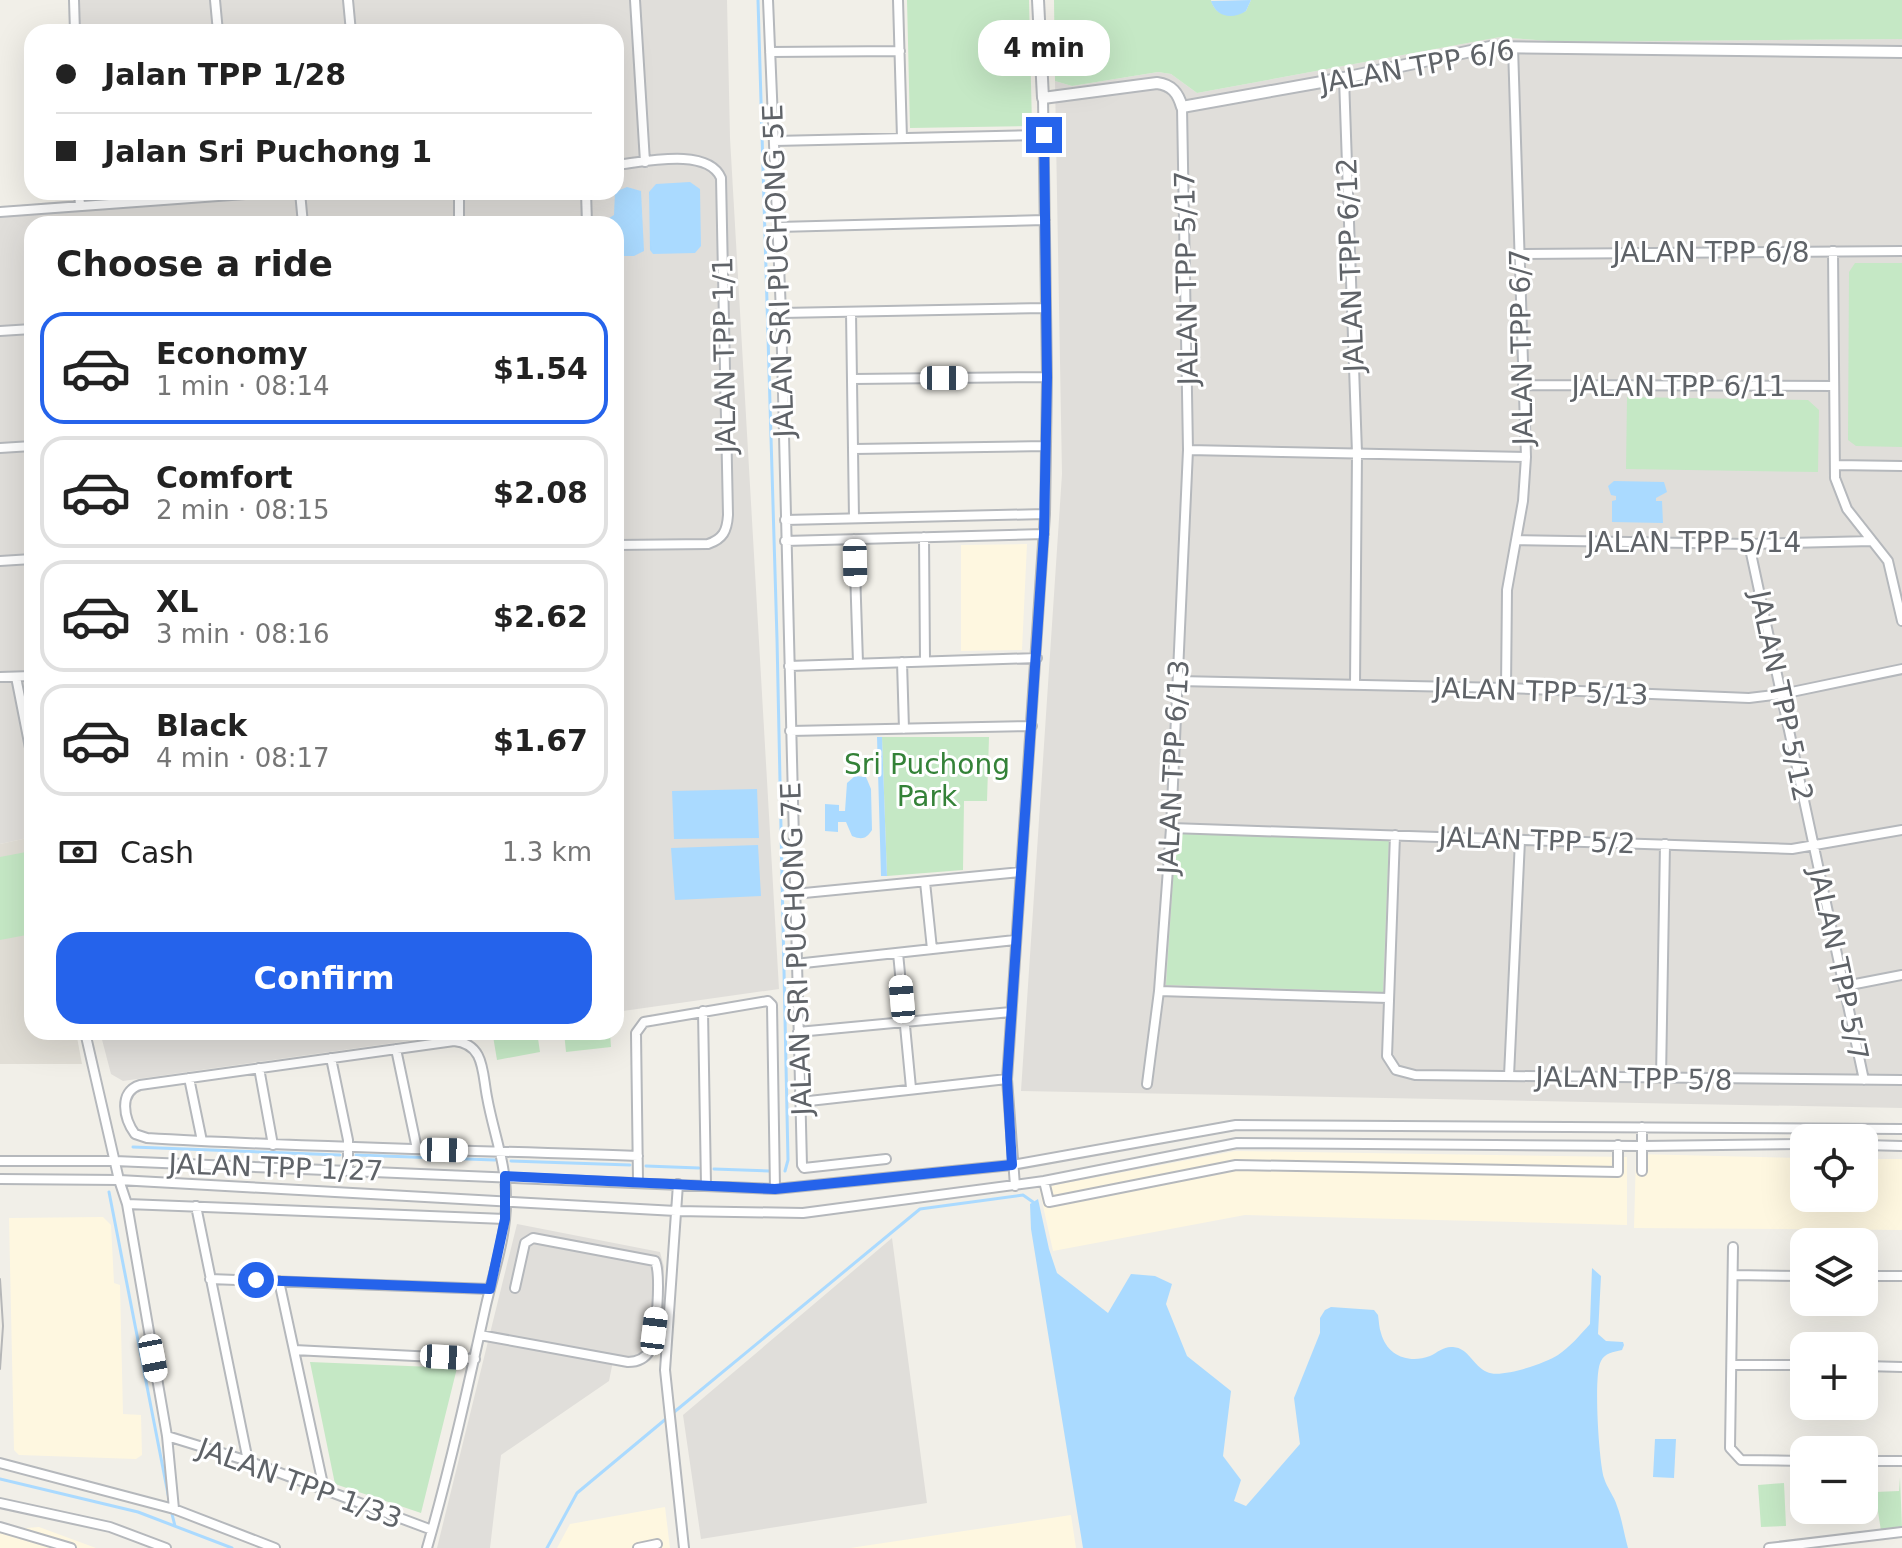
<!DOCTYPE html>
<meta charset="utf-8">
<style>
body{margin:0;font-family:"DejaVu Sans",sans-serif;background:#f6f6f6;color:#222;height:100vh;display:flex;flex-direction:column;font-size:30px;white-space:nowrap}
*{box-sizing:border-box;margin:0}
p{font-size:26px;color:#767676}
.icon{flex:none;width:44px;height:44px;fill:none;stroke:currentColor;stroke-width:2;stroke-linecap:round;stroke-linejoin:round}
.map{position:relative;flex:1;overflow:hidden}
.drawer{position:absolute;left:24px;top:216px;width:600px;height:824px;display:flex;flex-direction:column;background:#fff;border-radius:24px;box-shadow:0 8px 32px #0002}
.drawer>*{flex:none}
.hud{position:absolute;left:24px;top:24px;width:600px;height:176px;border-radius:24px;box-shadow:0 8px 32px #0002;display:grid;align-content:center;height:176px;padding:0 32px;background:#fff}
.buttons{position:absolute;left:1790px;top:1124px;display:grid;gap:16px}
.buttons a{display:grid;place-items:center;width:88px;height:88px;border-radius:16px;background:#fff;box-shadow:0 8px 32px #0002;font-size:40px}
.end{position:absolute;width:36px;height:36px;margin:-18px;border:10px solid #2563eb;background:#fff;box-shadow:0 0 0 4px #fff}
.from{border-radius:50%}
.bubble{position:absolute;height:56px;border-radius:24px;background:#fff;box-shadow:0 8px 32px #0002;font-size:26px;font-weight:700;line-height:56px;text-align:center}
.car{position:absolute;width:24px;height:48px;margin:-24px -12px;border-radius:10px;box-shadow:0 0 6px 2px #0007;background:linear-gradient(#fff 24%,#345 0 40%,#fff 0 76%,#345 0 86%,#fff 0)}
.hud b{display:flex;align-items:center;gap:28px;height:76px;font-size:30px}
.hud b+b{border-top:2px solid #e0e0e0}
.hud i{width:20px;height:20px;background:#222}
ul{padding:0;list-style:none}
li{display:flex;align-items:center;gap:24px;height:112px;margin:0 16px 12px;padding:0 16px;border:4px solid #e0e0e0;border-radius:24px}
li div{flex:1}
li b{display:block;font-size:30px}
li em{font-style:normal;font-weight:700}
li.on{border-color:#2563eb}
li>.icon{width:72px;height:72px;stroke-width:1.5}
h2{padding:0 32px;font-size:36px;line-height:96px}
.pay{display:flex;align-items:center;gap:20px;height:88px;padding:0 32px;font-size:30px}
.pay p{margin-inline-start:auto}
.button{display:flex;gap:16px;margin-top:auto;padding:16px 32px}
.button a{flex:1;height:92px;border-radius:24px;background:#2563eb;color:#fff;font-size:32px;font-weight:700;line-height:92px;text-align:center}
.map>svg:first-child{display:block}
</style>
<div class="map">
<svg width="1902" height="1548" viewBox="0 0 1902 1548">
<rect width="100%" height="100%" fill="#f1efe8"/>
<path fill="#fef7e0" d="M 1027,544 L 1022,650 L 961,651 L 961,545 Z
M 1235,1151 L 1627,1157 L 1627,1225 L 1245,1215 L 1053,1251 L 1039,1188 Z
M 1636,1154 L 1804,1158 L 1804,1198 L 1864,1198 L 1864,1159 L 1902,1159 L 1902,1230 L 1634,1228 Z
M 103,1217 L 111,1225 L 114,1283 L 120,1285 L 123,1414 L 141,1415 L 142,1455 L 136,1459 L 19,1455 L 14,1450 L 9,1218 Z
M 665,1507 L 670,1548 L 557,1548 L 570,1524 Z
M 1071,1515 L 1076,1548 L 850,1548 Z
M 39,1527 L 96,1548 L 0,1548 L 0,1530 Z"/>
<path fill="#e0deda" d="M 69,0 L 727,0 L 730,138 L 779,989 L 616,1012 L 616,224 L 32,224 L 32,837 L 0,844 L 0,207 L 73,200 L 73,192 L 616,192 L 616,32 L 70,32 Z
M 1500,37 L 1560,42 L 1902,39 L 1902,1108 L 1021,1091 L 1062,474 L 1055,81 L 1072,86 L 1158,72 L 1171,74 L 1197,93 Z
M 100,1032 L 472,1032 L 123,1081 L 111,1074 Z
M 517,1224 L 660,1252 L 664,1267 L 658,1349 L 636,1359 L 614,1356 L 609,1381 L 501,1455 L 490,1548 L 437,1548 Z
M 892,1238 L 927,1503 L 701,1539 L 683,1415 Z"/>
<path fill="#e1ded6" d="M 32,837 L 32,1032 L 76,1032 L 82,1064 L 0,1064 L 0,844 Z"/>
<path fill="#c5e8c5" d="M 907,0 L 1029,0 L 1032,126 L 910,128 Z
M 1054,0 L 1211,0 C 1216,18 1231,17 1246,11 L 1251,0 L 1902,0 L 1902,39 L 1560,42 L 1500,37 L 1197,93 L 1171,74 L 1158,72 L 1072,86 L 1055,81 Z
M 1855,263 L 1902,263 L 1902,447 L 1856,446 L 1848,440 L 1849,272 Z
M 1627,397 L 1808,400 L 1819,410 L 1818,472 L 1626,469 Z
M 882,737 L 989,737 L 987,801 L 964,801 L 963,870 L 887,876 Z
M 1176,833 L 1389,840 L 1383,992 L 1166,985 Z
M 26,852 L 32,884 L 32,934 L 0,940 L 0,857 Z
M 513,1032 L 537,1032 L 540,1052 L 497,1060 L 493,1036 Z
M 564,1032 L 610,1032 L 611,1047 L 566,1052 Z
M 310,1362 L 457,1368 L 421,1513 L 335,1484 Z
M 1900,1477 L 1902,1528 L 1881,1531 L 1875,1492 L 1899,1491 Z
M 1784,1483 L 1786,1526 L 1761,1527 L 1758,1485 Z
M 1804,1483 L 1804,1510 L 1821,1510 L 1821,1521 L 1799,1522 L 1797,1484 Z"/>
<path fill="#aadaff" d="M 1251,0 L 1246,11 C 1232,20 1216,17 1211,1 Z
M 690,182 L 700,189 L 701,246 L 695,253 L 653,254 L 650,250 L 649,192 L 656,184 Z
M 627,187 L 641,191 L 644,251 L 634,256 L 616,256 L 616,224 L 606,224 L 606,220 L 614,215 L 615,192 Z
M 1614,481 L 1664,482 L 1667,492 L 1656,498 L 1656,501 L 1662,501 L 1663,523 L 1612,522 L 1612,501 L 1616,500 L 1616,496 L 1611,495 L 1608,486 Z
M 877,737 L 882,737 L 887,876 L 881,876 Z
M 855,776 L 866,777 L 871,789 L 872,830 C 866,839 862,840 852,836 L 846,822 L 838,822 L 838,832 L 825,831 L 825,804 L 839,805 L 839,811 L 845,811 L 847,783 Z
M 757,789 L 759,838 L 674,839 L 672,791 Z
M 758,845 L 761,896 L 675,900 L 671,848 Z
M 1038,1199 L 1049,1249 L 1057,1273 L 1108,1313 L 1131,1274 L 1155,1276 L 1172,1284 L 1166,1304 L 1187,1356 L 1231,1391 L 1223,1456 L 1241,1480 L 1234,1501 L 1246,1506 L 1300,1444 L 1294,1398 L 1320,1333 L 1320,1318 L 1325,1310 L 1331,1307 L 1374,1310 L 1378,1315 C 1379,1321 1379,1328 1381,1333 C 1387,1356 1409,1364 1430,1356 C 1438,1352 1444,1346 1453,1347 C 1469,1348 1473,1366 1487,1372 C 1500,1379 1546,1363 1558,1355 C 1570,1347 1580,1335 1590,1324 L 1592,1268 L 1601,1276 L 1598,1334 L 1606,1341 L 1623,1342 L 1624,1345 L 1622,1350 C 1613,1352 1605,1353 1601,1361 C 1593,1374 1599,1462 1604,1478 C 1607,1488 1614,1496 1617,1506 C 1622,1519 1624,1534 1628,1548 L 1083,1548 L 1031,1229 L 1030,1204 Z
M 1655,1439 L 1676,1439 L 1674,1478 L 1653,1477 Z"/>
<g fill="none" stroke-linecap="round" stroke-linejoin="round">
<path stroke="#aadaff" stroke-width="3" d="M 758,0 L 777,639 L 788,1160 L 785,1171
M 133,1147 L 340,1155
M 356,1155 L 495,1160
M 511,1161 L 630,1165
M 646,1166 L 699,1168
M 714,1169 L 769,1171
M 109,1192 L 169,1499
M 673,1413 L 920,1209 L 1023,1195 L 1033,1202
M 0,1479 L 138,1512 L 232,1548
M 171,1510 L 175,1526
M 547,1548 L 577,1493 L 667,1418"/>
<g stroke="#b5b8bc" stroke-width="12">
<path id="minor" d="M 74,0 L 75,32
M 215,0 L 218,32
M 348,0 L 351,32
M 635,0 L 645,162
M 768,0 L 781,313 L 802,1165 L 804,1168 L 886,1159
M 898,0 L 902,138
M 770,52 L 900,51
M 1344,78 L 1357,453 L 1355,685
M 774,141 L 1044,135
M 616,165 C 644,162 708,147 721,178 L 728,515 C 727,531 723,539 708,544 L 616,545
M 79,192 L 80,206
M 300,192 L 303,224
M 459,192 L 459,224
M 586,192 L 587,224
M 0,212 L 273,192
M 778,227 L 1045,220
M 1833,251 L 1835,478 L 1847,509 L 1888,561 L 1902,621
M 1520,254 L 1902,251
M 851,312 L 854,518
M 781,313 L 1045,308
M 0,331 L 32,329
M 853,379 L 1047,377
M 1523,385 L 1834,386
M 0,448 L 32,446
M 854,449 L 1046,446
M 1188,450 L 1526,457
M 1835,465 L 1902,466
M 785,520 L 1045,514
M 924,537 L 925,661
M 854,539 L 858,663
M 1516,540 L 1749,544 L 1872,541
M 785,541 L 1044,534
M 1749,544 L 1864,1080
M 0,561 L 32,559
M 902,662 L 904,729
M 789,666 L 1037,658
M 0,677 L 32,676
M 16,677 L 32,758
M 1178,681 L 1506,688 L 1749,698 L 1782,694 L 1902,669
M 1506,688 L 1507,590 L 1523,501 L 1526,457 L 1513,47
M 790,731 L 1032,726
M 1171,828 L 1792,849 L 1902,830
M 1395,835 L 1387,1056 L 1396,1070 L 1415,1075 L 1902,1080
M 925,882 L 932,949
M 794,894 L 1021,872
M 898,953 L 911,1088
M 795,964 L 1015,940
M 1845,986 L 1902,975
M 1159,991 L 1388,998
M 703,1011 L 706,1185
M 85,1032 L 119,1180 L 127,1204 L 167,1436 L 174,1509
M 798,1032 L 1011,1012
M 396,1049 L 417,1149
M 331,1058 L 348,1140 L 348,1170
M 259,1068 L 273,1145
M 1509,1076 L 1520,840
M 189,1078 L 202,1141
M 1661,1078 L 1665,844
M 1147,1084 L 1159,991 L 1171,828 L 1188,450 L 1182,107
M 800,1102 L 1007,1079
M 1864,1145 L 1902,1146
M 0,1161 L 115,1161 L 775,1189 L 1012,1165 L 1236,1125 L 1902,1129
M 1642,1171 L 1642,1127
M 0,1179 L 119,1180 L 676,1211 L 803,1213 L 1044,1181 L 1237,1143 L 1642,1146 L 1804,1144
M 638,1181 L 636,1033 L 644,1022 L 768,1001 L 772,1005 L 775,1189
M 1044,1181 L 1049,1202 L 1236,1165 L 1618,1172 L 1618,1145
M 678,1184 L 665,1370 L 684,1548
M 1015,1186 L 1007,1079 L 1045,514 L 1047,377 L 1043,98
M 127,1204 L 505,1219
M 196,1206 L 248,1461
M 1733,1247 L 1730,1448 L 1741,1460 L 1804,1461
M 1733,1275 L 1804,1276
M 1864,1276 L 1902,1276
M 210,1279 L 490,1289
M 279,1281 L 324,1489
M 480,1335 L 628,1362 C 637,1362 645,1359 650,1350 C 657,1337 661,1274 655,1261 L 533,1238 L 525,1243 L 515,1288
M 294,1350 L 475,1359
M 1733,1365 L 1804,1365
M 1864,1366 L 1902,1367
M 167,1436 L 248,1461 L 432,1530
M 1864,1461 L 1902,1461
M 0,1463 L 174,1509 L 275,1548
M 0,1503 L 110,1527 L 166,1548
M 0,1527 L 71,1548
M 427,1548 C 450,1468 468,1387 486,1305 C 494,1271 507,1234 506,1198 C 506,1163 493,1131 487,1097 C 482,1072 485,1044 454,1041 L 140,1085 C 118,1092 124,1119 135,1134 L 147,1138 C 311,1148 474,1150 638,1156
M 638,1548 L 657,1544
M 1769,1548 L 1902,1532"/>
</g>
<g stroke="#b5b8bc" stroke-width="14">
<path id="tertiary" d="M 1038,0 L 1043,98 L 1157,83 C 1172,85 1178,93 1182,107 L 1344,78 L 1490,47 L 1902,52"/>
</g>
<use href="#minor" stroke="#fff" stroke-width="8"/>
<use href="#tertiary" stroke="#fff" stroke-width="10"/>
<path stroke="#b6b7b8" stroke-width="2" d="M 0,1279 L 3,1326 L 0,1369"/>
</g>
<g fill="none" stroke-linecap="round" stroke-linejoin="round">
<path stroke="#2563eb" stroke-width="10" d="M 256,1280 L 490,1289 L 505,1219 L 505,1176 L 775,1189 L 1012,1165 L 1007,1079 L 1044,534 L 1047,377 L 1044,135"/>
</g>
<g text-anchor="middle" stroke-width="6" stroke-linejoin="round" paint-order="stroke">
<g font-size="28" fill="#5f6368" stroke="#fff">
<text transform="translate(1417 66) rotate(-10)" y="10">JALAN TPP 6/6</text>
<text x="1711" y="262">JALAN TPP 6/8</text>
<text transform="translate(1350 265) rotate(-92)" y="10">JALAN TPP 6/12</text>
<text transform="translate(778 271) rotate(-92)" y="10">JALAN SRI PUCHONG 5E</text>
<text transform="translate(1186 278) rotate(-91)" y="10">JALAN TPP 5/17</text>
<text transform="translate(1521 347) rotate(-91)" y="10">JALAN TPP 6/7</text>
<text transform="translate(724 355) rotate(-91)" y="10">JALAN TPP 1/1</text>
<text x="1679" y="396">JALAN TPP 6/11</text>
<text x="1694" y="552">JALAN TPP 5/14</text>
<text transform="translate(1541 691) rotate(2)" y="10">JALAN TPP 5/13</text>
<text transform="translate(1782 696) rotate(78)" y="10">JALAN TPP 5/12</text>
<text transform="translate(1173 767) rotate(-87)" y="10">JALAN TPP 6/13</text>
<text transform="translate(1537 840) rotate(2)" y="10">JALAN TPP 5/2</text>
<text transform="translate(796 949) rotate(-92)" y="10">JALAN SRI PUCHONG 7E</text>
<text transform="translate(1839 964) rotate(78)" y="10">JALAN TPP 5/7</text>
<text transform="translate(1634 1078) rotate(1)" y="10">JALAN TPP 5/8</text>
<text transform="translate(276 1167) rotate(2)" y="10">JALAN TPP 1/27</text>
<text transform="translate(300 1483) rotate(20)" y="10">JALAN TPP 1/33</text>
</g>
<g font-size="28" fill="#348238" stroke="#fff">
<text x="927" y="774">Sri Puchong<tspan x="927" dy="32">Park</tspan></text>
</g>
</g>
</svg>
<div class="buttons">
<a><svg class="icon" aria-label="locate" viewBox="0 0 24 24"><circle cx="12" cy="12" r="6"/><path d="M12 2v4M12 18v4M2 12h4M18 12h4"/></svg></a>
<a><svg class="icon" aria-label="layers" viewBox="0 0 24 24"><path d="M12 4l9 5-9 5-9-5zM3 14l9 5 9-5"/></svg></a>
<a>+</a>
<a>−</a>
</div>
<i class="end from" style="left:256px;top:1280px"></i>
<i class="end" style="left:1044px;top:135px"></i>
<div class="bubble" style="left:978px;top:20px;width:132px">4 min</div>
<i class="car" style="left:944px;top:378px;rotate:90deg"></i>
<i class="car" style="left:855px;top:563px;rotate:179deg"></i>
<i class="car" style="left:902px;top:999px;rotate:355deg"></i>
<i class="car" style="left:444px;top:1150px;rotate:91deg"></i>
<i class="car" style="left:654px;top:1331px;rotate:7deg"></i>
<i class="car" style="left:444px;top:1357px;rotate:93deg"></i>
<i class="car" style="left:153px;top:1358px;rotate:169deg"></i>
<div class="hud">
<b><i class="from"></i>Jalan TPP 1/28</b>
<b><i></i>Jalan Sri Puchong 1</b>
</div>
<section class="drawer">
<h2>Choose a ride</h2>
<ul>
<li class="on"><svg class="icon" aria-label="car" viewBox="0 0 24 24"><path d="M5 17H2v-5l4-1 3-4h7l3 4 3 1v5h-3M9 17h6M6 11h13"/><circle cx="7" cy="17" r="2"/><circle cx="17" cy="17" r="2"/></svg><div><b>Economy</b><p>1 min · 08:14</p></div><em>$1.54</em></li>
<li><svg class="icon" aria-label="car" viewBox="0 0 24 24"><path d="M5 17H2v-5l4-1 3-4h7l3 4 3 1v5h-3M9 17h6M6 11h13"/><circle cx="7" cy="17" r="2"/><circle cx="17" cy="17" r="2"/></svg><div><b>Comfort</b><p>2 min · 08:15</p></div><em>$2.08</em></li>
<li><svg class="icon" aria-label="car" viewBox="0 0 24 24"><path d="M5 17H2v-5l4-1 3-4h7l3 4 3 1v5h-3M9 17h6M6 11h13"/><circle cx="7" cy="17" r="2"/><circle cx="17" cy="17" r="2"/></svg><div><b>XL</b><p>3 min · 08:16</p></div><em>$2.62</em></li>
<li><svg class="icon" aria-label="car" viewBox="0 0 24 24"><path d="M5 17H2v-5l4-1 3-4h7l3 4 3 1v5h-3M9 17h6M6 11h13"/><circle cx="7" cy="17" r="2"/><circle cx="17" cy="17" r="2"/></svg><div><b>Black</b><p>4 min · 08:17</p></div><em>$1.67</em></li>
</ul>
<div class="pay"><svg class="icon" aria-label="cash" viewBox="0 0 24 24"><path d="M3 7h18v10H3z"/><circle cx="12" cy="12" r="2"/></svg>Cash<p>1.3 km</p></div>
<div class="button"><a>Confirm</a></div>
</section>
</div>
